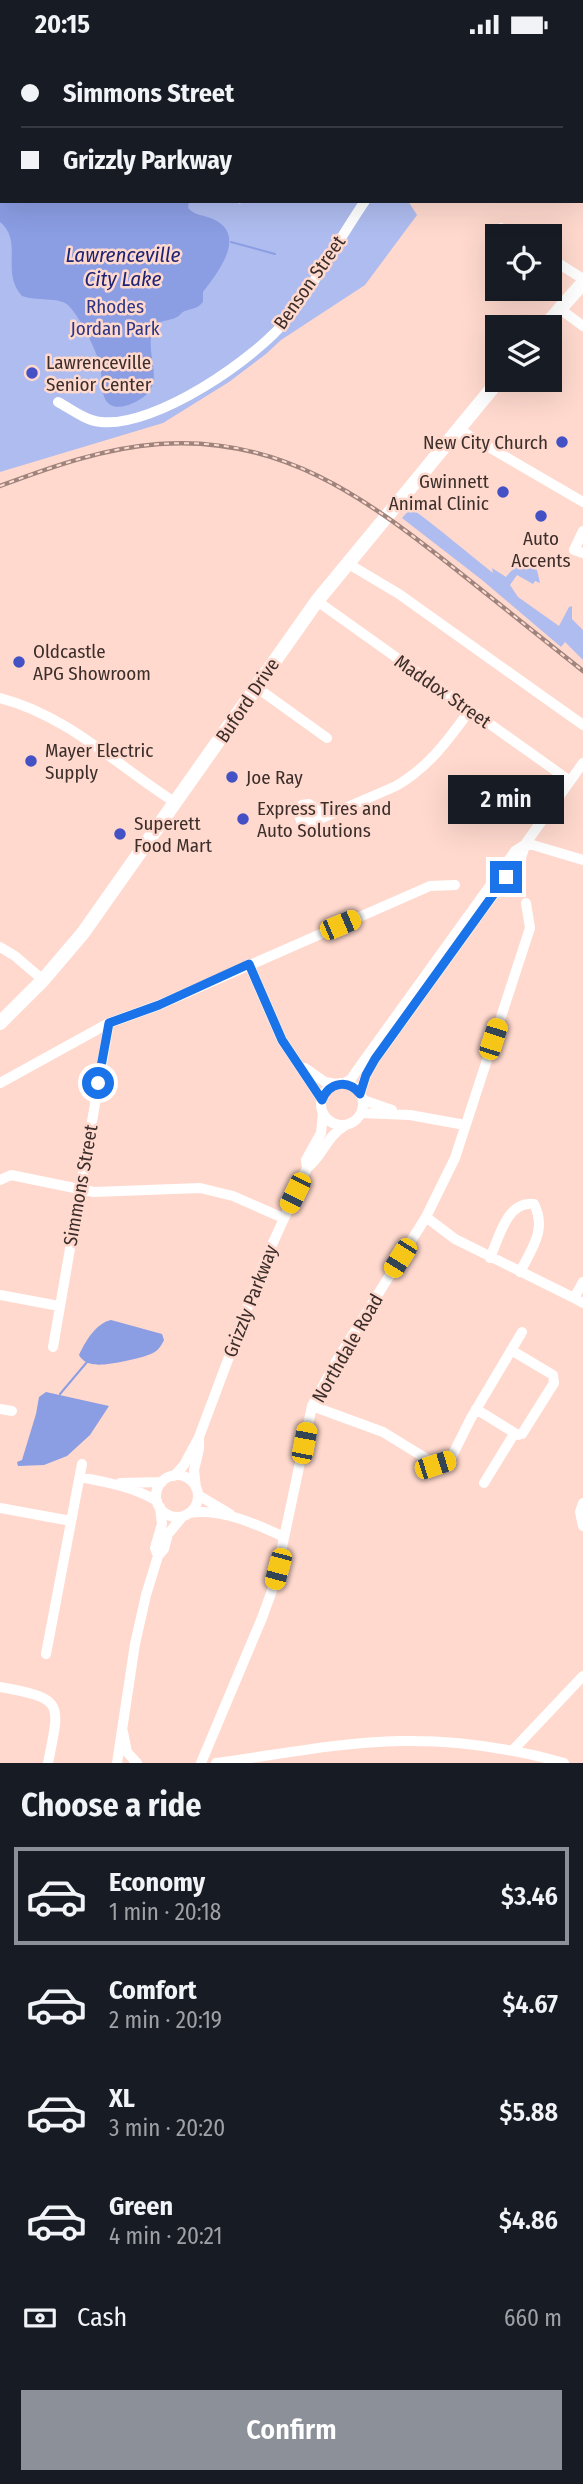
<!DOCTYPE html>
<meta charset="utf-8">
<style>
body{margin:0;font-family:"Fira Sans Condensed",sans-serif;background:#242831;color:#f1f3f6;height:100vh;display:flex;flex-direction:column;font-size:26px;white-space:nowrap}
*{box-sizing:border-box;margin:0}
p{font-size:23px;color:#9ea1a6}
.icon{flex:none;width:38px;height:38px;fill:none;stroke:currentColor;stroke-width:2;stroke-linecap:round;stroke-linejoin:round}
.map{position:relative;height:1714px;overflow:hidden}
.details{display:flex;flex-direction:column;background:#171b24;flex:1}
.details>*{flex:none}
.banner{position:absolute;left:0px;top:0px;width:584px;height:154px;box-shadow:0 7px 28px #0002;display:grid;align-content:center;height:154px;padding:0 21px;background:#171b24}
.fabs{position:absolute;left:485px;top:175px;display:grid;gap:14px}
.fabs a{display:grid;place-items:center;width:77px;height:77px;border-radius:0px;background:#171b24;box-shadow:0 7px 28px #0002;font-size:35px}
.end{position:absolute;width:32px;height:32px;margin:-16px;border:9px solid #1a73e8;background:#fff;box-shadow:0 0 0 4px #fff}
.from{border-radius:50%}
.bubble{position:absolute;height:49px;border-radius:0px;background:#171b24;box-shadow:0 7px 28px #0002;font-size:23px;font-weight:600;line-height:49px;text-align:center}
.car{position:absolute;width:21px;height:42px;margin:-21px -10px;border-radius:9px;box-shadow:0 0 5px 2px #0007;background:linear-gradient(#f5c518 24%,#345 0 40%,#f5c518 0 76%,#345 0 86%,#f5c518 0)}
.banner b{display:flex;align-items:center;gap:24px;height:66px;font-size:26px}
.banner b+b{border-top:2px solid #363941}
.banner i{width:18px;height:18px;background:#f1f3f6}
ul{padding:0;list-style:none}
li{display:flex;align-items:center;gap:21px;height:98px;margin:0 14px 10px;padding:0 7px;border:4px solid transparent;border-radius:0px}
li div{flex:1}
li b{display:block;font-size:26px}
li em{font-style:normal;font-weight:600}
li.active{border-color:#8c9099}
li>.icon{width:63px;height:63px;stroke-width:1.5}
h2{padding:0 21px;font-size:32px;line-height:84px}
.pay{display:flex;align-items:center;gap:18px;height:77px;padding:0 21px;font-size:26px}
.pay p{margin-inline-start:auto}
.button{display:flex;gap:14px;margin-top:auto;padding:14px 21px}
.button a{flex:1;height:80px;border-radius:0px;background:#8c9099;color:#fff;font-size:28px;font-weight:600;line-height:80px;text-align:center}
.status{display:flex;justify-content:space-between;align-items:center;height:49px;padding:0 35px;background:#171b24;direction:ltr}
.status svg{height:19px;fill:currentColor}
.map>svg:first-child{display:block}
</style>
<div class="status"><b>20:15</b><svg viewBox="0 0 49 12"><path d="M0 12V9h3v3zM5 12V6h3v6zM10 12V3h3v9zM15 12V0h3v12zM26 1h20v11H26zM47 4h2v5h-2z"/></svg></div>
<div class="map">
<svg width="583" height="1714" viewBox="0 0 583 1714">
<rect width="100%" height="100%" fill="#ffd9ce"/>
<path fill="#aebcef" d="M 0,0 L 265,0 L 2,2 L 2,152 L 239,152 L 239,155 L 247,152 L 408,152 L 417,166 L 365,236 L 281,291 L 266,305 L 229,333 L 163,374 L 0,423 Z
M 411,459 C 440,480 465,502 493,524 L 492,519 L 506,528 L 511,522 L 521,516 L 537,521 L 540,534 L 535,532 L 533,535 L 517,526 L 510,536 L 518,548 L 559,577 L 569,558 L 572,557 L 572,570 L 583,581 L 583,611 L 565,593 L 561,598 L 482,531 L 402,469 Z"/>
<path fill="#8b9de3" d="M 0,0 L 133,2 L 2,2 L 2,152 L 189,152 L 188,159 C 195,167 204,166 213,170 C 248,186 218,223 203,243 L 203,253 C 197,260 193,259 185,262 C 181,263 180,267 177,268 C 166,274 157,268 152,285 C 146,304 163,331 146,346 C 134,356 107,368 103,343 C 101,334 102,321 99,312 C 93,295 80,268 68,256 C 60,248 35,252 22,247 C 0,223 24,193 0,173 Z
M 111,1271 L 162,1285 L 164,1291 C 161,1298 156,1304 148,1306 C 137,1310 104,1318 92,1315 C 86,1314 81,1310 79,1306 C 85,1293 96,1274 111,1271 Z
M 46,1343 L 109,1357 L 90,1386 L 67,1407 L 44,1416 L 18,1417 L 17,1413 L 22,1411 L 36,1365 L 39,1348 Z"/>
<g fill="none" stroke-linecap="round" stroke-linejoin="round">
<path stroke="#8b9de3" stroke-width="2" d="M 231,193 L 275,205
M 60,1345 L 87,1313"/>
<path stroke="#fff" stroke-width="10" d="M 336,2 L 337,0
M 465,2 L 466,0
M 501,179 L 515,187
M 550,209 L 583,230
M 560,260 L 583,277
M 58,353 C 71,360 86,372 101,373 C 155,379 257,309 288,269 C 317,232 339,190 365,152
M 458,380 L 583,453
M 583,482 L 574,501 L 583,504
M 347,514 L 399,545 L 583,676
M 317,552 L 570,732
M 256,638 L 327,689
M 0,649 C 67,666 119,718 176,754
M 321,769 L 317,761 L 309,755 L 302,756 L 298,762 L 301,772 L 313,773 L 396,737 C 429,718 448,691 470,661
M 526,794 L 583,811
M 0,898 L 15,907 L 43,931
M 249,915 L 282,991 L 322,1051
M 305,1019 L 325,1033 L 336,1035
M 0,1034 L 109,974 L 159,956 L 430,837 L 455,836
M321 1055a21 21 0 1 1 42 0a21 21 0 1 1-42 0Z
M 343,1035 L 351,1030 L 360,1017 L 515,802 L 526,795
M 360,1045 L 366,1026 L 375,1010 L 522,806 L 526,794 L 583,714
M 363,1051 L 392,1061
M 361,1064 L 410,1066 L 465,1076
M 307,1119 L 306,1111 L 321,1084 L 323,1064
M 0,1131 L 11,1126 L 94,1143 L 200,1139 L 233,1147 L 283,1169
M 426,1168 L 455,1190 L 574,1249
M 490,1209 C 499,1189 507,1151 534,1155 C 547,1181 532,1199 520,1223
M 583,1233 L 574,1249 L 583,1254
M 0,1246 L 59,1257
M 53,1298 L 109,974
M 312,1357 L 383,1383 L 435,1415 L 450,1411 L 471,1369 L 522,1283
M 0,1360 L 12,1362
M 476,1360 L 518,1386 L 522,1385 L 554,1334 L 553,1326 L 511,1301
M156 1447a21 21 0 1 1 42 0a21 21 0 1 1-42 0Z
M 174,1427 L 184,1416 L 199,1388 L 266,1209 L 307,1119 C 324,1106 325,1088 346,1076
M 80,1428 C 106,1433 134,1438 157,1452
M 120,1434 L 162,1433
M 484,1434 L 514,1385
M 196,1439 L 194,1421 L 199,1400 L 199,1388
M 198,1446 L 230,1465
M 583,1454 L 580,1463 L 583,1477
M 0,1459 L 71,1472
M 189,1464 C 221,1459 256,1475 284,1488
M 158,1507 L 155,1499 L 162,1475 L 160,1458
M 46,1605 L 82,1415
M 0,1638 C 65,1650 60,1653 48,1714
M 123,1683 L 127,1703 L 137,1714
M 513,1701 L 583,1627
M 117,1714 L 135,1595 L 146,1546 L 158,1507 L 164,1500 L 168,1485 L 183,1467
M 201,1714 L 262,1569 L 274,1536 L 312,1357 L 337,1311 L 426,1168 L 455,1109 L 530,879 L 526,854
M 216,1714 C 277,1706 339,1693 401,1692 C 457,1691 511,1699 564,1714"/>
<path stroke="#fff" stroke-width="12" d="M 551,0 L 553,2"/>
<path stroke="#fff" stroke-width="14" d="M 544,278 L 583,234
M 0,974 L 43,931 L 83,884 L 317,552 L 499,331"/>
<g stroke="#9e847c" stroke-width="4.5">
<path id="rail" d="M 0,437 C 51,418 104,399 159,395 C 280,386 364,448 454,519 C 497,553 540,588 583,622"/>
</g>
<use href="#rail" stroke="#ffd9ce" stroke-width="2" stroke-dasharray="5" stroke-linecap="butt"/>
</g>
<g fill="none" stroke-linecap="round" stroke-linejoin="round">
<path stroke="#1a73e8" stroke-width="9" d="M 98,1034 L 109,974 L 159,956 L 249,915 L 282,991 L 322,1051 C 329,1033 348,1030 360,1045 L 366,1026 L 375,1010 L 506,828"/>
</g>
<g fill="#4351c5" stroke="#ffd9ce" stroke-width="2.5">
<circle cx="32" cy="324" r="7"/>
<circle cx="562" cy="393" r="7"/>
<circle cx="503" cy="443" r="7"/>
<circle cx="541" cy="467" r="7"/>
<circle cx="19" cy="613" r="7"/>
<circle cx="31" cy="712" r="7"/>
<circle cx="232" cy="728" r="7"/>
<circle cx="243" cy="770" r="7"/>
<circle cx="120" cy="785" r="7"/>
</g>
<g text-anchor="middle" stroke-width="5" stroke-linejoin="round" paint-order="stroke">
<g font-size="19" fill="#3c2e2a" stroke="#ffd9ce">
<text transform="translate(309 233) rotate(-55)" y="7">Benson Street</text>
<text transform="translate(443 642) rotate(35)" y="7">Maddox Street</text>
<text transform="translate(247 651) rotate(-56)" y="7">Buford Drive</text>
<text transform="translate(80 1136) rotate(-80)" y="7">Simmons Street</text>
<text transform="translate(250 1252) rotate(-69)" y="7">Grizzly Parkway</text>
<text transform="translate(347 1299) rotate(-60)" y="7">Northdale Road</text>
</g>
<g font-size="19" fill="#2c3586" stroke="#ffd9ce">
<text x="115" y="264">Rhodes<tspan x="115" dy="22">Jordan Park</tspan></text>
</g>
<g font-size="19" fill="#3c2e2a" stroke="#ffd9ce" text-anchor="start">
<text x="46" y="320">Lawrenceville<tspan x="46" dy="22">Senior Center</tspan></text>
<text x="548" y="400" text-anchor="end">New City Church</text>
<text x="489" y="439" text-anchor="end">Gwinnett<tspan x="489" dy="22">Animal Clinic</tspan></text>
<text x="541" y="496" text-anchor="middle">Auto<tspan x="541" dy="22">Accents</tspan></text>
<text x="33" y="609">Oldcastle<tspan x="33" dy="22">APG Showroom</tspan></text>
<text x="45" y="708">Mayer Electric<tspan x="45" dy="22">Supply</tspan></text>
<text x="246" y="735">Joe Ray</text>
<text x="257" y="766">Express Tires and<tspan x="257" dy="22">Auto Solutions</tspan></text>
<text x="134" y="781">Superett<tspan x="134" dy="22">Food Mart</tspan></text>
</g>
<g font-size="21" font-style="italic" fill="#1e2373" stroke="#ffd9ce">
<text x="123" y="213">Lawrenceville<tspan x="123" dy="24">City Lake</tspan></text>
</g>
</g>
</svg>
<div class="fabs">
<a><svg class="icon" aria-label="locate" viewBox="0 0 24 24"><circle cx="12" cy="12" r="6"/><path d="M12 2v4M12 18v4M2 12h4M18 12h4"/></svg></a>
<a><svg class="icon" aria-label="layers" viewBox="0 0 24 24"><path d="M12 4l9 5-9 5-9-5zM3 14l9 5 9-5"/></svg></a>
</div>
<i class="end from" style="left:98px;top:1034px"></i>
<i class="end" style="left:506px;top:828px"></i>
<div class="bubble" style="left:448px;top:726px;width:116px">2 min</div>
<i class="car" style="left:340px;top:876px;rotate:67deg"></i>
<i class="car" style="left:493px;top:990px;rotate:18deg"></i>
<i class="car" style="left:295px;top:1144px;rotate:206deg"></i>
<i class="car" style="left:400px;top:1209px;rotate:212deg"></i>
<i class="car" style="left:304px;top:1394px;rotate:11deg"></i>
<i class="car" style="left:435px;top:1416px;rotate:72deg"></i>
<i class="car" style="left:278px;top:1520px;rotate:195deg"></i>
<div class="banner">
<b><i class="from"></i>Simmons Street</b>
<b><i></i>Grizzly Parkway</b>
</div>
</div>
<section class="details">
<h2>Choose a ride</h2>
<ul>
<li class="active"><svg class="icon" aria-label="car" viewBox="0 0 24 24"><path d="M5 17H2v-5l4-1 3-4h7l3 4 3 1v5h-3M9 17h6M6 11h13"/><circle cx="7" cy="17" r="2"/><circle cx="17" cy="17" r="2"/></svg><div><b>Economy</b><p>1 min · 20:18</p></div><em>$3.46</em></li>
<li><svg class="icon" aria-label="car" viewBox="0 0 24 24"><path d="M5 17H2v-5l4-1 3-4h7l3 4 3 1v5h-3M9 17h6M6 11h13"/><circle cx="7" cy="17" r="2"/><circle cx="17" cy="17" r="2"/></svg><div><b>Comfort</b><p>2 min · 20:19</p></div><em>$4.67</em></li>
<li><svg class="icon" aria-label="car" viewBox="0 0 24 24"><path d="M5 17H2v-5l4-1 3-4h7l3 4 3 1v5h-3M9 17h6M6 11h13"/><circle cx="7" cy="17" r="2"/><circle cx="17" cy="17" r="2"/></svg><div><b>XL</b><p>3 min · 20:20</p></div><em>$5.88</em></li>
<li><svg class="icon" aria-label="car" viewBox="0 0 24 24"><path d="M5 17H2v-5l4-1 3-4h7l3 4 3 1v5h-3M9 17h6M6 11h13"/><circle cx="7" cy="17" r="2"/><circle cx="17" cy="17" r="2"/></svg><div><b>Green</b><p>4 min · 20:21</p></div><em>$4.86</em></li>
</ul>
<div class="pay"><svg class="icon" aria-label="cash" viewBox="0 0 24 24"><path d="M3 7h18v10H3z"/><circle cx="12" cy="12" r="2"/></svg>Cash<p>660 m</p></div>
<div class="button"><a>Confirm</a></div>
</section>
